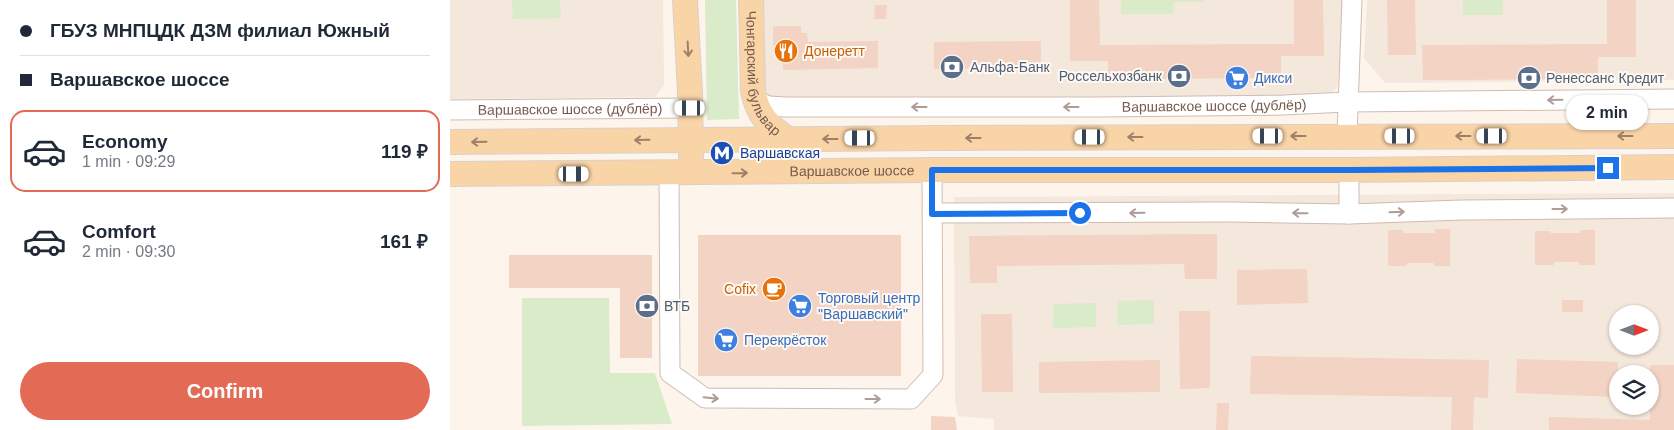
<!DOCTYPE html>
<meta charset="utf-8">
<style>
body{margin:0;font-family:Arial,sans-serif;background:#f6f6f7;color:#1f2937;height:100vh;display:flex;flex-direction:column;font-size:19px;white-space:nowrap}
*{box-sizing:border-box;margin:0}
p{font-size:16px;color:#747a83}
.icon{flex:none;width:28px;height:28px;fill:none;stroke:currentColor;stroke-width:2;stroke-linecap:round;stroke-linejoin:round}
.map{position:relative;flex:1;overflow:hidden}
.sheet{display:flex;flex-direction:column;background:#fff;width:450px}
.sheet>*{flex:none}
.banner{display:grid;align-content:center;height:110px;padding:0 20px;background:#fff}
.needle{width:32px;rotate:90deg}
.controls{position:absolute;left:1159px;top:305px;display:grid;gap:10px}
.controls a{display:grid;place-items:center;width:50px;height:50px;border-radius:50%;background:#fff;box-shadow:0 1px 4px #0004;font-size:25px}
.end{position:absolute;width:22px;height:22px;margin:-11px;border:6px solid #1a73e8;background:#fff;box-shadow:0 0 0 2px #fff}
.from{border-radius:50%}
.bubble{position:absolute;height:35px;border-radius:18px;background:#fff;box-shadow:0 1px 4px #0004;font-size:16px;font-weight:600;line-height:35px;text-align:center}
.car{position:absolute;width:15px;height:30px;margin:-15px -8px;border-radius:6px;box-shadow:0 0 4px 1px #0007;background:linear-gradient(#fff 24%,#345 0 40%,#fff 0 76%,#345 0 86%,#fff 0)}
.banner b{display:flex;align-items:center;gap:18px;height:48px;font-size:19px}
.banner b+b{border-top:1px solid #e0e1e3}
.banner i{width:12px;height:12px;background:#1f2937}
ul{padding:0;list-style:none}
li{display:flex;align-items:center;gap:15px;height:82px;margin:0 10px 8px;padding:0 10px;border:2px solid transparent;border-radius:15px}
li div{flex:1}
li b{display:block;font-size:19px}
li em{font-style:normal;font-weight:600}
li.selected{border-color:#e36b55}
li>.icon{width:45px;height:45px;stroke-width:1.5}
.action{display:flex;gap:10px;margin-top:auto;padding:10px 20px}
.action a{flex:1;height:58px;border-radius:30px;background:#e36b55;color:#fff;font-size:20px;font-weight:600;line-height:58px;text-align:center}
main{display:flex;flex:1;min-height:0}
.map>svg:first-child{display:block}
</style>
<main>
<section class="sheet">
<div class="banner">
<b><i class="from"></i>ГБУЗ МНПЦДК ДЗМ филиал Южный</b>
<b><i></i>Варшавское шоссе</b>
</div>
<ul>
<li class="selected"><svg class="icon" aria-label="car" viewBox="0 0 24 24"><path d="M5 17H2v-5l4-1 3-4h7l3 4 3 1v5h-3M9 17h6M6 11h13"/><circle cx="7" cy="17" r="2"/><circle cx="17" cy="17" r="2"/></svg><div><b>Economy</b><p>1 min · 09:29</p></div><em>119 ₽</em></li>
<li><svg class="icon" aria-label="car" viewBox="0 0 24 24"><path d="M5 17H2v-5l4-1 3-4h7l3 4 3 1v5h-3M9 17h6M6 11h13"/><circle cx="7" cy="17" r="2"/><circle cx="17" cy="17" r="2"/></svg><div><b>Comfort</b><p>2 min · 09:30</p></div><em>161 ₽</em></li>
</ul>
<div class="action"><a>Confirm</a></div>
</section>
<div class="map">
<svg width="1224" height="430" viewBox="0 0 1224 430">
<rect width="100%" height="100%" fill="#fdf5ec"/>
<path fill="#f4e7db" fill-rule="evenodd" d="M 0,0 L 213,0 L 214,85 L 205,97 L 0,99 Z
M 311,0 L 893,0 L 888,86 L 884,91 L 870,96 L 327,102 L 313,94 Z
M 917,0 L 1224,0 L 1224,80 L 935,83 L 914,58 Z
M 1224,193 L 1224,430 L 544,430 L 544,419 L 508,416 L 505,401 L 504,197 ZM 1168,314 L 1200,314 L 1200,346 L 1168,346 ZM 1168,374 L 1200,374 L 1200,406 L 1168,406 Z"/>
<path fill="#daebca" d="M 62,0 L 110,0 L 111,18 L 63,19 Z
M 255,0 L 286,0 L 289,119 L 257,120 Z
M 671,0 L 754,0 L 754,2 L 724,2 L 723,14 L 671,14 Z
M 1013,0 L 1053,0 L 1053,15 L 1013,15 Z
M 72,298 L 159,298 L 160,373 L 205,373 L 222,424 L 72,426 Z
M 704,300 L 704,324 L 667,325 L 667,301 Z
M 646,303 L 646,327 L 603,328 L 603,304 Z"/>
<path fill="#f2d3c4" d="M 620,0 L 649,0 L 650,45 L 844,44 L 844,0 L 873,0 L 874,56 L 831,56 L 831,78 L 658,79 L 658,61 L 620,61 Z
M 937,0 L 965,0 L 966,55 L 938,55 Z
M 1157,0 L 1186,0 L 1186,57 L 1148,57 L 1148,79 L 973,80 L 972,45 L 1157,44 Z
M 425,5 L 437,5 L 436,19 L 424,19 Z
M 328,26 L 351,26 L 351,33 L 357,33 L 358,42 L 428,41 L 428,68 L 333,70 L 333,46 L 323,46 L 323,27 Z
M 591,41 L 591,68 L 484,69 L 484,42 Z
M 985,229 L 1000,229 L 1000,266 L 984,266 L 984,263 L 957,263 L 957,266 L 938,266 L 938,230 L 953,230 L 953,233 L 985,233 Z
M 1130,230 L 1145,230 L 1145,265 L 1129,265 L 1129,262 L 1104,262 L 1104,265 L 1085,265 L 1085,231 L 1100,231 L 1100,233 L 1130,233 Z
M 767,234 L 767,279 L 735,279 L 734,264 L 547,266 L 547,283 L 520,283 L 519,236 Z
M 248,235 L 451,235 L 451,376 L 248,376 Z
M 59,255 L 202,255 L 202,358 L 170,358 L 170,288 L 59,288 Z
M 857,269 L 858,303 L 787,305 L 787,270 Z
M 1112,300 L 1133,300 L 1133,312 L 1112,312 Z
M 729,311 L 760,311 L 760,388 L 730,389 Z
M 531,314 L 562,314 L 563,392 L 532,392 Z
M 801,356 L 1039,360 L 1038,398 L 1024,397 L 1023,430 L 1001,430 L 1002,397 L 800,394 Z
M 1067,359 L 1168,362 L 1166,397 L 1066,393 Z
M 710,360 L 710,392 L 589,393 L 589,362 Z
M 1200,365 L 1224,365 L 1224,430 L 1099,430 L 1099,417 L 1200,420 Z
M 767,403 L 779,403 L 778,430 L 766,430 Z
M 481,416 L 505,417 L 507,430 L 481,430 Z"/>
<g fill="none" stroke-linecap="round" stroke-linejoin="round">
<g stroke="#d0bcb1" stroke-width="21">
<g id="minor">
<path id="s1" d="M 305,101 L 319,106 L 335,107 L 649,107 L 834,105 L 897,102 L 1224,99"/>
<path id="s2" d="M 0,110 L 240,108"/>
<path d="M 897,136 L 902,0"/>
<path d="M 899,170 L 899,214"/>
<path d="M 219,174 L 220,373 L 255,398 L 461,399 L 483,375 L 482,170"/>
<path d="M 482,213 L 781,212 L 899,214 L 1012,210 L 1224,208"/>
</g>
</g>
<g stroke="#d9d1cd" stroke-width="26">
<g id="major">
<path d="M 235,0 L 240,92 L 241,156"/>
<path id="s3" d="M 301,0 L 303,91 C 308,115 318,126 338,139"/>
<path d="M 0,142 L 482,138 L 1224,136"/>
<path id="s4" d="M 0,174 L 482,170 L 899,170 L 1224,167"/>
</g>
</g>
<use href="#minor" stroke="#fff" stroke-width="19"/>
<use href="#major" stroke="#f9d4a7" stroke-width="24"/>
</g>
<defs><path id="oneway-shaft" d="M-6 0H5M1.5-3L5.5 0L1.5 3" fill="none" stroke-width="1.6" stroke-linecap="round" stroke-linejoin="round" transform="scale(1.25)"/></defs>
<g stroke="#9f7f69">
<use href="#oneway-shaft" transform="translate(238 49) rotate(87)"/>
<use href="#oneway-shaft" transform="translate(848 136) rotate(180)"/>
<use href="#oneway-shaft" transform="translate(1013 136) rotate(-180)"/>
<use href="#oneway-shaft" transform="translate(1175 136) rotate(-180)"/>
<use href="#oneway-shaft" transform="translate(685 137) rotate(180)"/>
<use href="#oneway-shaft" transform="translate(523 138) rotate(180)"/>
<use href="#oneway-shaft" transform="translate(380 139) rotate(180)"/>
<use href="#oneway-shaft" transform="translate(192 140) rotate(179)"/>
<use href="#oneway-shaft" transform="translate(29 142) rotate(179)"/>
<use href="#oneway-shaft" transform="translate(290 173) rotate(-1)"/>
</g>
<g stroke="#af9c95">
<use href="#oneway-shaft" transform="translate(1105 100) rotate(179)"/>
<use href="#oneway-shaft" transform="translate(469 107) rotate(180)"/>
<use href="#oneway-shaft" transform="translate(621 107) rotate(-180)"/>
<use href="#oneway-shaft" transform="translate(1110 209)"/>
<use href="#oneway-shaft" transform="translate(947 212) rotate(-2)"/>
<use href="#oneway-shaft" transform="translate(687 213) rotate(179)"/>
<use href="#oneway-shaft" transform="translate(850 213) rotate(-179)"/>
<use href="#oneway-shaft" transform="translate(261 398) rotate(6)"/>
<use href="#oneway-shaft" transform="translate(423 399)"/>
</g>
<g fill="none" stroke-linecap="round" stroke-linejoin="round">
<path stroke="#1a73e8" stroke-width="6" d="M 630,213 L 482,214 L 482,170 L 899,170 L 1158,168"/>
</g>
<defs>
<g id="restaurant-disc" transform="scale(1.25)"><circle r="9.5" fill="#e8710a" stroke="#fff9f3"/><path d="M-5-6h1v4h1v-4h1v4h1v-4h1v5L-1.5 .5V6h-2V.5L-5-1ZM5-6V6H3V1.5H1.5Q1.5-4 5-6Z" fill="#fff"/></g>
<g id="bank-disc" transform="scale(1.25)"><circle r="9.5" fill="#5c6f8a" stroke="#fff9f3"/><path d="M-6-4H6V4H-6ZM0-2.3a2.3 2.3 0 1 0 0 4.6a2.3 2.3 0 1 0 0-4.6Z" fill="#fff"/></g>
<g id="supermarket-disc" transform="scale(1.25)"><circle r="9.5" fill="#3f7fe0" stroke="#fff9f3"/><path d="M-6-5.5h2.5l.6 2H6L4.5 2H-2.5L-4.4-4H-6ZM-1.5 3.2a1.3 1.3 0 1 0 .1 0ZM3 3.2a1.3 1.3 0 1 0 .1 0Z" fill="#fff"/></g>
<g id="metro-disc" transform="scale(1.25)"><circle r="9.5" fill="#1a4fb4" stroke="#fff9f3"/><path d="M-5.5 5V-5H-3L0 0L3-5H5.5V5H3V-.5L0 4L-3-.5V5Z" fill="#fff"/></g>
<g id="cafe-disc" transform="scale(1.25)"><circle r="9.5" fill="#e8710a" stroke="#fff9f3"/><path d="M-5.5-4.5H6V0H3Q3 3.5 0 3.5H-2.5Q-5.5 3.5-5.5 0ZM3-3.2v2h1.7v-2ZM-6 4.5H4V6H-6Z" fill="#fff"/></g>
</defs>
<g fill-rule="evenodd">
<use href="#restaurant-disc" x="336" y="51"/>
<use href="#bank-disc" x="502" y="67"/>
<use href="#bank-disc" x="729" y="76"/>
<use href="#supermarket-disc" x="787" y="78"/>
<use href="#bank-disc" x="1079" y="78"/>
<use href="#metro-disc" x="272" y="153"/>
<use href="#cafe-disc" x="324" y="289"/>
<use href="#bank-disc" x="197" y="306"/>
<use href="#supermarket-disc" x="350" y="306"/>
<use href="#supermarket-disc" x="276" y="340"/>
</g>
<g text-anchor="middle" stroke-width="4" stroke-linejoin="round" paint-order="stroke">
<g font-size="14" fill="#c56008" stroke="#fff9f3" text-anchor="start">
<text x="354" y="56">Донеретт</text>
<text x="306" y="294" text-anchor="end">Cofix</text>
</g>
<g font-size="14" fill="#4e5e75" stroke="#fff9f3" text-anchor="start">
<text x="520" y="72">Альфа-Банк</text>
<text x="712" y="81" text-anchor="end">Россельхозбанк</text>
<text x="1096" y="83">Ренессанс Кредит</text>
<text x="214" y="311">ВТБ</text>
</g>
<g font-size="14" fill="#795a4e" stroke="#fff9f3">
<text dy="5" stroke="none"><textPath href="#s3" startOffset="76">Чонгарский бульвар</textPath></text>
<text dy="5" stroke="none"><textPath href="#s1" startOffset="460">Варшавское шоссе (дублёр)</textPath></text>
<text dy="5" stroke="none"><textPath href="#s2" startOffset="120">Варшавское шоссе (дублёр)</textPath></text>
<text dy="5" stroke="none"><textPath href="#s4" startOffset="402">Варшавское шоссе</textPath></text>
</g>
<g font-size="14" fill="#366cbe" stroke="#fff9f3" text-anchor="start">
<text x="804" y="83">Дикси</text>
<text x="368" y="303">Торговый центр<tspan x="368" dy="16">"Варшавский"</tspan></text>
<text x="294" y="345">Перекрёсток</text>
</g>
<g font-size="14" fill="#164399" stroke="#fff9f3" text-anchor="start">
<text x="290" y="158">Варшавская</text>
</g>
</g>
</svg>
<div class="controls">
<a><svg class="needle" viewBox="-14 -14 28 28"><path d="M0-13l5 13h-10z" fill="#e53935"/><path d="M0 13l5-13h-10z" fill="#747a83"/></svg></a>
<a><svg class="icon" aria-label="layers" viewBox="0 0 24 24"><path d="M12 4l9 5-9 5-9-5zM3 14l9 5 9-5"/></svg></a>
</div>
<i class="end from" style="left:630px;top:213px"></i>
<i class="end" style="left:1158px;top:168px"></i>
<div class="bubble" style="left:1116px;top:95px;width:82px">2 min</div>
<i class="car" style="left:240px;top:108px;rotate:270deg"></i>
<i class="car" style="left:818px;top:136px;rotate:270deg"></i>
<i class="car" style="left:950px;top:136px;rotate:270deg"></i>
<i class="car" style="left:1042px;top:136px;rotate:270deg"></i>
<i class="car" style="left:640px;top:137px;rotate:270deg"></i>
<i class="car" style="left:410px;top:138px;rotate:270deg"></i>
<i class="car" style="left:124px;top:174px;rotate:90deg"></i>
</div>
</main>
